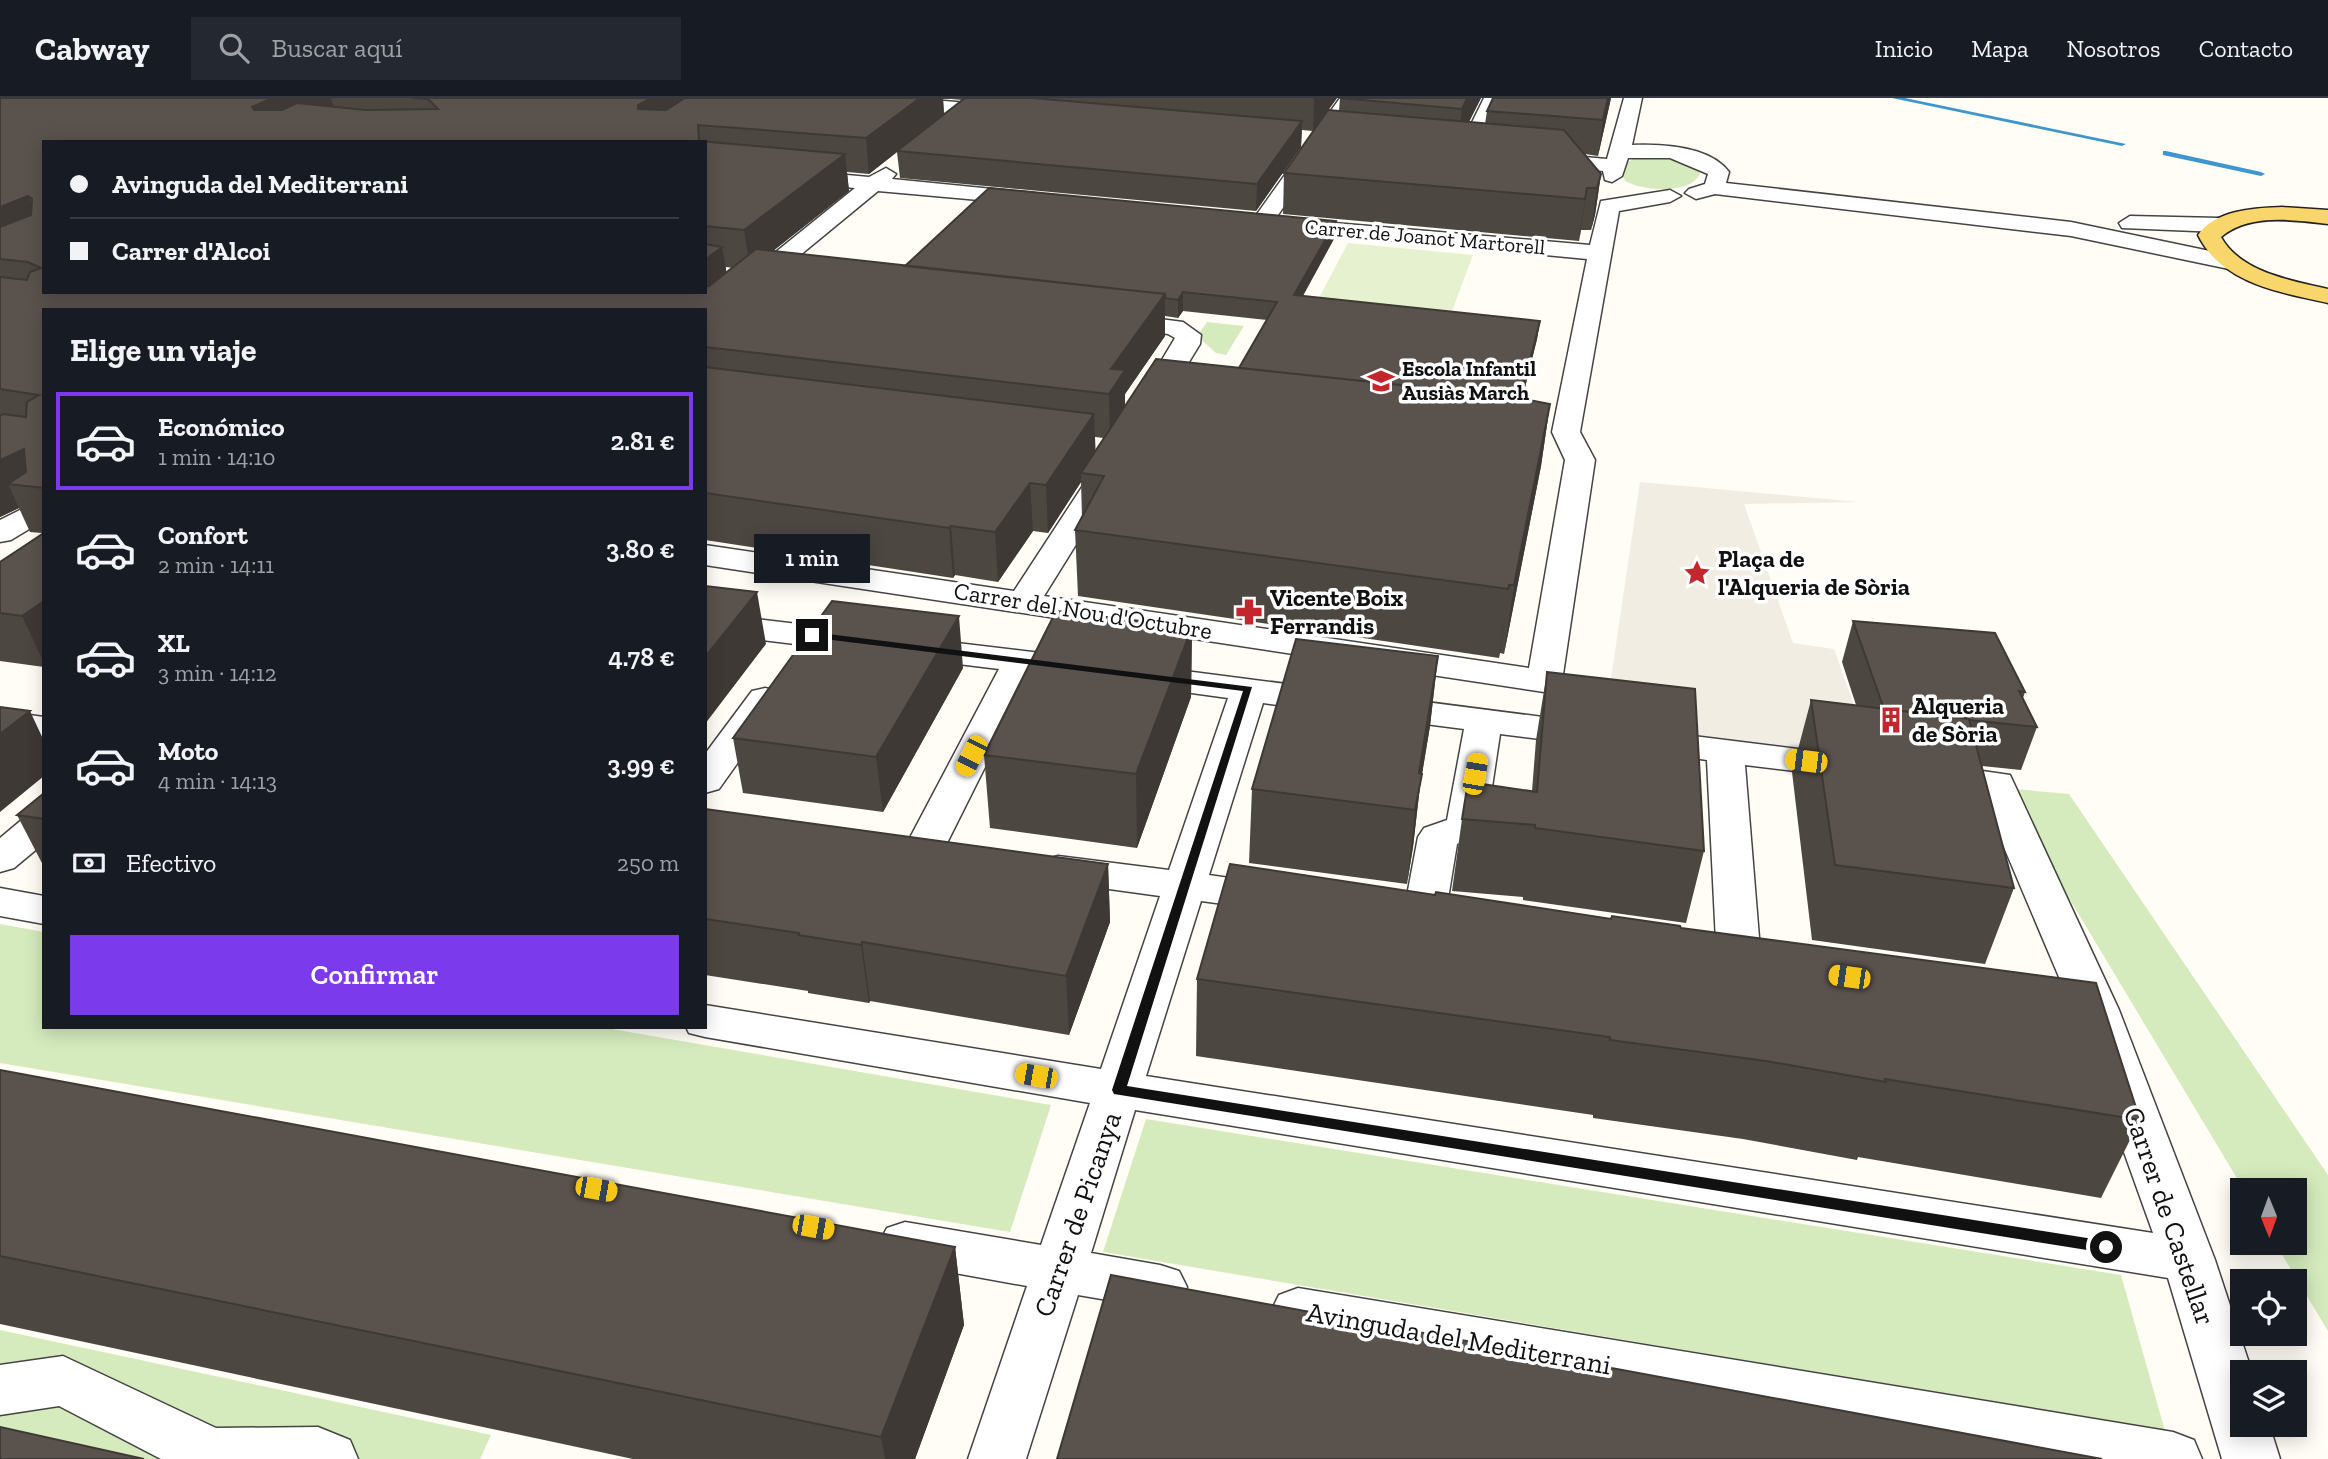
<!DOCTYPE html>
<html lang="es">
<meta charset="utf-8">
<style>
body{margin:0;font-family:"Zilla Slab",serif;background:#242831;color:#f1f3f6;height:100vh;display:flex;flex-direction:column;font-size:26px;white-space:nowrap}
*{box-sizing:border-box;margin:0}
p{font-size:23px;color:#9ea1a6}
.icon{flex:none;width:38px;height:38px;fill:none;stroke:currentColor;stroke-width:2;stroke-linecap:round;stroke-linejoin:round}
.map{position:relative;flex:1;overflow:hidden}
.sheet{position:absolute;left:42px;top:210px;width:665px;height:721px;display:flex;flex-direction:column;background:#171b24;border-radius:0px;box-shadow:0 4px 18px #0003}
.sheet>*{flex:none}
.guide{position:absolute;left:42px;top:42px;width:665px;height:154px;border-radius:0px;box-shadow:0 4px 18px #0003;display:grid;align-content:center;height:154px;padding:0 28px;background:#171b24}
.needle{width:46px;rotate:179deg}
.tools{position:absolute;left:2230px;top:1080px;display:grid;gap:14px}
.tools a{display:grid;place-items:center;width:77px;height:77px;border-radius:0px;background:#171b24;box-shadow:0 4px 18px #0003;font-size:35px}
.end{position:absolute;width:32px;height:32px;margin:-16px;border:9px solid #111;background:#fff;box-shadow:0 0 0 4px #fff}
.from{border-radius:50%}
.bubble{position:absolute;height:49px;border-radius:0px;background:#171b24;box-shadow:0 4px 18px #0003;font-size:23px;font-weight:600;line-height:49px;text-align:center}
.car{position:absolute;width:21px;height:42px;margin:-21px -10px;border-radius:9px;box-shadow:0 0 5px 2px #0007;background:linear-gradient(#f5c518 24%,#345 0 40%,#f5c518 0 76%,#345 0 86%,#f5c518 0)}
.guide b{display:flex;align-items:center;gap:24px;height:66px;font-size:26px}
.guide b+b{border-top:2px solid #363941}
.guide i{width:18px;height:18px;background:#f1f3f6}
ul{padding:0;list-style:none}
li{display:flex;align-items:center;gap:21px;height:98px;margin:0 14px 10px;padding:0 14px;border:4px solid transparent;border-radius:0px}
li div{flex:1}
li b{display:block;font-size:26px}
li em{font-style:normal;font-weight:600}
li.on{border-color:#7c3aed}
li>.icon{width:63px;height:63px;stroke-width:1.5}
h2{padding:0 28px;font-size:32px;line-height:84px}
.pay{display:flex;align-items:center;gap:18px;height:77px;padding:0 28px;font-size:26px}
.pay p{margin-inline-start:auto}
.primary-button{display:flex;gap:14px;margin-top:auto;padding:14px 28px}
.primary-button a{flex:1;height:80px;border-radius:0px;background:#7c3aed;color:#fff;font-size:28px;font-weight:600;line-height:80px;text-align:center}
header{display:flex;align-items:center;gap:42px;box-sizing:border-box;height:98px;padding:0 35px;background:#171b24;border-bottom:2px solid #363941}
header strong{font-size:33px}
nav{display:flex;gap:38px;margin-inline-start:auto;font-size:24px}
.search{width:490px;height:63px;background:#242831;display:flex;align-items:center;gap:18px;box-sizing:border-box;padding:0 24px;border-radius:0px;color:#9ea1a6;font-size:26px}
.map>svg:first-child{display:block}
</style>
<header>
<strong>Cabway</strong>
<div class="search"><svg class="icon" aria-label="search" viewBox="0 0 24 24"><circle cx="10" cy="10" r="6"/><path d="M15 15l6 6"/></svg>Buscar aquí</div>
<nav><a>Inicio</a><a>Mapa</a><a>Nosotros</a><a>Contacto</a></nav>
</header>
<div class="map">
<svg width="2328" height="1361" viewBox="0 0 2328 1361">
<rect width="100%" height="100%" fill="#fffdf5"/>
<path fill="#d5ebbd" d="M 1637,59 L 1672,60 L 1699,72 L 1700,76 C 1689,97 1643,93 1625,83 L 1623,77 L 1625,66 Z
M 1207,224 L 1244,228 L 1226,257 L 1216,255 L 1197,238 Z
M 2003,690 L 2069,696 L 2328,1077 L 2328,1233 L 2275,1145 L 2294,1144 L 2294,1092 L 2244,1092 Z
M 0,826 L 44,834 L 44,929 L 600,929 L 1051,1007 L 1010,1134 L 0,965 Z
M 1146,1021 L 2121,1177 L 2165,1333 L 1103,1154 Z
M 0,1232 L 491,1337 L 480,1361 L 0,1361 Z"/>
<path fill="#e6f2cf" d="M 1348,145 L 1473,157 L 1446,229 L 1311,215 Z"/>
<path fill="#f1ede2" d="M 1640,384 L 1859,404 L 1744,406 L 1793,545 L 1834,551 L 1872,658 L 1604,628 Z"/>
<g fill="none" stroke-linecap="round" stroke-linejoin="round">
<path fill="#3f96cf" fill-rule="evenodd" d="M 1892,0 L 1905,0 L 2126,46 L 2122,48 Z
M 2166,53 L 2261,74 L 2265,76 L 2261,78 L 2163,57 L 2163,53 Z"/>
<g stroke="#444" stroke-width="3">
<path id="minor" d="M 835,0 L 908,0 L 1005,8 L 1014,14 L 1005,20 L 844,6 Z
M 1340,0 L 1358,0 L 1276,120 L 1590,147 L 1601,103 L 1670,92 L 1681,98 L 1670,104 L 1619,113 L 1580,334 L 1595,362 L 1562,583 L 1557,591 L 1544,594 L 705,467 L 705,447 L 1014,493 L 1101,360 L 1111,357 L 1121,360 L 1126,366 L 1044,498 L 1529,570 L 1565,362 L 1552,334 L 1587,161 L 1283,132 L 1272,125 L 1263,130 L 1255,128 L 1252,123 Z
M 1484,0 L 1502,0 L 1474,59 L 1460,59 L 1457,55 Z
M 1624,0 L 1642,0 L 1632,47 C 1661,46 1710,48 1729,74 L 1726,85 L 2071,124 L 2229,157 L 2237,159 L 2241,164 L 2237,169 L 2229,171 L 2071,138 L 1715,96 L 1696,101 L 1685,95 L 1689,91 L 1705,86 L 1708,76 L 1670,60 L 1628,60 L 1622,78 L 1612,84 L 1605,82 L 1603,73 L 1539,67 L 1529,61 L 1539,55 L 1607,61 Z
M 705,64 L 869,79 L 886,70 L 896,76 L 892,81 L 1034,95 L 1045,101 L 1034,107 L 878,93 L 714,228 L 705,230 L 704,212 L 855,90 L 705,76 Z
M 2130,118 L 2219,120 L 2230,127 L 2219,134 L 2122,130 L 2119,125 Z
M 1114,215 L 1183,224 L 1201,237 L 1200,246 L 1159,313 L 1139,313 L 1135,307 L 1175,240 L 1168,236 L 1105,227 L 1102,222 L 1105,217 Z
M 44,400 L 44,422 L 11,442 L 0,444 L 0,422 Z
M 705,515 L 1082,560 L 1094,564 L 1100,571 L 1094,578 L 1082,582 L 1032,575 L 943,753 L 937,762 L 923,766 L 909,762 L 903,753 L 999,571 L 705,535 Z
M 1139,567 L 1589,625 L 1602,628 L 1608,636 L 1602,644 L 1589,647 L 1500,636 L 1486,729 L 1480,738 L 1457,746 L 1445,819 L 1439,829 L 1424,833 L 1409,829 L 1403,819 L 1418,739 L 1424,730 L 1447,722 L 1464,631 L 1263,605 L 1209,777 L 1291,789 L 1297,799 L 1291,809 L 1276,813 L 1201,803 L 1146,978 L 2153,1135 L 2073,912 L 1981,695 L 1920,686 L 1915,678 L 1920,670 L 1934,666 L 2010,677 L 2119,912 L 2215,1162 L 2252,1274 L 2242,1274 L 2242,1326 L 2269,1326 L 2280,1361 L 2222,1361 L 2168,1180 L 1135,1012 L 1091,1155 L 1160,1167 L 1179,1173 L 1187,1189 L 1179,1205 L 1160,1211 L 1078,1197 L 1026,1361 L 968,1361 L 1027,1188 L 905,1166 L 887,1160 L 879,1145 L 887,1130 L 905,1124 L 1041,1147 L 1090,1005 L 705,939 L 689,935 L 686,929 L 705,929 L 705,907 L 1101,971 L 1160,798 L 1058,784 L 1043,780 L 1037,771 L 1043,762 L 1058,758 L 1169,772 L 1228,600 L 1126,586 L 1121,578 L 1126,570 Z
M 765,590 L 778,593 L 783,601 L 719,691 L 705,695 L 705,656 L 752,593 Z
M 0,613 L 44,619 L 44,641 L 0,635 Z
M 1645,632 L 1846,657 L 1859,660 L 1865,668 L 1859,676 L 1846,679 L 1745,667 L 1761,864 L 1755,875 L 1739,879 L 1723,875 L 1717,864 L 1707,662 L 1632,651 L 1626,643 L 1632,635 Z
M 44,712 L 44,745 L 14,770 L 0,774 L 0,740 L 30,715 Z
M 0,790 L 44,798 L 44,826 L 0,818 Z
M 1298,1190 L 2173,1334 L 2194,1342 L 2202,1361 L 2018,1361 L 1298,1236 L 1279,1229 L 1271,1213 L 1279,1197 Z
M 63,1258 L 216,1330 L 318,1329 L 350,1342 L 358,1361 L 161,1361 L 59,1308 L 0,1317 L 0,1267 Z"/>
</g>
<g stroke="#222" stroke-width="3">
<path id="major" d="M 2282,109 L 2328,112 L 2328,126 C 2293,122 2250,115 2221,139 C 2240,174 2292,183 2328,191 L 2328,205 C 2280,194 2222,186 2198,137 C 2215,112 2254,110 2282,109 Z"/>
</g>
<use href="#minor" fill="#fff" fill-rule="evenodd"/>
<use href="#major" fill="#f9d66b" fill-rule="evenodd"/>
</g>
<path fill="#4d4742" fill-rule="evenodd" d="M 0,0 L 1337,0 L 1313,33 L 1302,32 L 1301,49 L 1256,113 L 900,80 L 897,54 L 869,76 L 847,74 L 849,93 L 773,153 L 905,168 L 1336,123 L 1335,139 L 1303,198 L 1540,223 L 1537,241 L 1522,301 L 1550,306 L 1541,368 L 1504,556 L 1500,555 L 1499,560 L 1078,498 L 1075,432 L 1082,419 L 1081,384 L 1048,435 L 1033,433 L 998,484 L 955,477 L 953,480 L 705,442 L 705,212 L 44,212 L 44,569 L 0,563 L 0,464 L 42,435 L 30,434 L 19,410 L 0,419 ZM 943,1 L 951,1 L 962,2 L 944,16 ZM 705,44 L 705,194 L 44,194 ZM 726,169 L 733,170 L 726,175 ZM 1183,213 L 1267,222 L 1239,270 L 1125,308 L 1125,296 L 1165,238 L 1165,218 L 1178,220 ZM 1095,339 L 1104,340 L 1095,354 Z
M 1340,0 L 1481,0 L 1469,24 L 1485,26 L 1487,13 L 1611,0 L 1598,58 L 1585,56 L 1601,76 L 1595,117 L 1591,132 L 1581,132 L 1579,143 L 1283,116 L 1284,75 L 1339,13 Z
M 1853,523 L 2025,594 L 2023,600 L 2037,629 L 2021,672 L 1982,668 L 2014,790 L 1985,866 L 1812,842 L 1792,674 L 1811,602 L 1856,607 L 1842,564 Z
M 1192,529 L 1191,599 L 1137,750 L 990,730 L 984,657 Z
M 1438,558 L 1430,628 L 1420,688 L 1413,749 L 1407,786 L 1249,765 L 1252,691 Z
M 963,570 L 883,714 L 743,695 L 733,640 Z
M 1547,574 L 1704,753 L 1686,825 L 1523,802 L 1523,799 L 1452,793 L 1462,721 L 1532,693 L 1536,642 Z
M 44,695 L 44,769 L 17,717 Z
M 705,711 L 1108,766 L 1110,824 L 1069,937 L 870,903 L 869,905 L 808,895 L 808,893 L 705,877 Z
M 1435,797 L 1681,830 L 2140,1022 L 2101,1100 L 1858,1059 L 1857,1062 L 1743,1041 L 1593,1020 L 1593,1017 L 1196,958 L 1197,881 Z
M 0,972 L 955,1149 L 964,1227 L 915,1361 L 633,1361 L 0,1226 Z"/>
<path fill="#3f3936" d="M 272,0 L 331,0 L 334,10 L 262,43 L 252,9 Z
M 651,0 L 712,0 L 645,42 L 638,11 L 638,7 Z
M 920,0 L 943,0 L 944,17 L 869,76 L 866,40 Z
M 1314,0 L 1337,0 L 1313,33 Z
M 1467,0 L 1481,0 L 1458,45 L 1462,11 Z
M 1608,0 L 1611,0 L 1598,58 L 1603,22 Z
M 1302,23 L 1301,49 L 1256,113 L 1257,86 Z
M 845,56 L 849,93 L 750,171 L 744,132 Z
M 1601,76 L 1595,117 L 1591,132 L 1597,90 Z
M 1587,90 L 1581,132 L 1579,143 L 1585,101 Z
M 28,98 L 43,137 L 0,154 L 0,109 Z
M 1336,123 L 1335,139 L 1293,215 L 1294,197 Z
M 722,149 L 729,189 L 705,194 L 705,162 Z
M 1183,194 L 1183,213 L 1178,220 L 1178,202 Z
M 1165,196 L 1165,238 L 1125,296 L 1125,317 L 1110,341 L 1109,296 L 1111,271 Z
M 1540,223 L 1537,241 L 1522,302 L 1510,338 L 1520,286 Z
M 1550,306 L 1541,368 L 1504,556 L 1514,487 Z
M 1094,316 L 1096,362 L 1081,375 L 1081,384 L 1048,435 L 1046,387 Z
M 24,351 L 41,390 L 8,386 L 19,410 L 0,419 L 0,362 Z
M 1030,385 L 1033,433 L 998,484 L 995,434 Z
M 951,428 L 955,477 L 953,480 L 949,430 Z
M 1509,487 L 1500,555 L 1499,560 Z
M 757,494 L 766,546 L 705,626 L 705,559 Z
M 44,503 L 44,565 L 22,518 Z
M 959,518 L 963,570 L 883,714 L 876,659 Z
M 1192,529 L 1191,599 L 1137,750 L 1136,676 Z
M 1438,558 L 1430,628 L 1420,688 L 1413,749 L 1407,786 L 1419,675 Z
M 30,613 L 44,643 L 44,678 L 0,714 L 0,636 Z
M 1108,766 L 1110,824 L 1069,937 L 1066,878 Z
M 862,844 L 870,903 L 869,905 L 861,847 Z
M 955,1149 L 964,1227 L 915,1361 L 885,1361 L 881,1339 Z"/>
<path fill="#5a524d" stroke="#3f3936" stroke-width="2" d="M 0,0 L 272,0 L 252,9 L 254,12 L 282,12 L 297,5 L 365,12 L 438,11 L 428,1 L 412,0 L 651,0 L 638,7 L 638,11 L 666,12 L 685,0 L 920,0 L 866,40 L 698,27 L 699,43 L 845,56 L 744,132 L 705,128 L 705,44 L 44,44 L 44,194 L 705,194 L 705,189 L 709,188 L 756,151 L 1165,196 L 1111,271 L 1125,272 L 1109,296 L 705,249 L 705,212 L 44,212 L 44,390 L 8,386 L 26,374 L 24,351 L 0,362 L 0,318 L 3,316 L 26,319 L 27,304 L 39,297 L 0,291 L 0,179 L 27,182 L 30,174 L 41,170 L 28,164 L 0,161 L 0,129 L 31,117 L 32,101 L 28,98 L 0,109 Z
M 965,0 L 1032,0 L 1302,23 L 1257,86 L 897,53 Z
M 1340,0 L 1467,0 L 1462,11 Z
M 1493,0 L 1608,0 L 1603,22 L 1487,13 Z
M 1328,12 L 1564,32 L 1601,76 L 1597,90 L 1587,90 L 1585,101 L 1284,75 Z
M 989,90 L 1336,123 L 1294,197 L 1540,223 L 1525,282 L 1520,286 L 1517,299 L 1239,270 L 1277,204 L 1183,194 L 1178,202 L 1165,200 L 1165,196 L 905,168 Z
M 705,146 L 722,149 L 705,162 Z
M 1156,261 L 1513,299 L 1550,306 L 1514,487 L 1509,487 L 1508,491 L 1075,432 L 1104,378 L 1081,375 Z
M 705,269 L 1094,316 L 1046,387 L 1030,385 L 995,434 L 951,428 L 949,430 L 705,395 Z
M 44,435 L 44,503 L 22,518 L 0,515 L 0,464 Z
M 705,488 L 757,494 L 705,559 Z
M 832,503 L 959,518 L 876,659 L 733,640 Z
M 1056,513 L 1192,529 L 1136,676 L 984,657 Z
M 1853,523 L 1995,535 L 2025,594 L 2019,593 L 2037,629 L 1969,622 L 1969,621 L 1884,611 Z
M 1296,541 L 1438,558 L 1419,675 L 1422,676 L 1415,712 L 1252,691 Z
M 1547,574 L 1695,591 L 1704,753 L 1535,730 L 1535,727 L 1462,721 L 1468,684 L 1537,694 Z
M 1811,602 L 1969,621 L 2014,790 L 1835,767 Z
M 0,609 L 30,613 L 0,636 Z
M 44,695 L 44,721 L 17,717 Z
M 705,711 L 1108,766 L 1066,878 L 862,844 L 861,847 L 798,837 L 799,835 L 705,821 Z
M 1230,766 L 1435,797 L 1436,794 L 1611,821 L 1612,818 L 1680,828 L 1681,830 L 2096,885 L 2140,1022 L 1885,981 L 1886,984 L 1766,963 L 1610,942 L 1610,939 L 1197,881 Z
M 0,972 L 955,1149 L 881,1339 L 0,1158 Z
M 1111,1177 L 2102,1361 L 1057,1361 Z
M 0,1329 L 144,1361 L 0,1361 Z"/>
<path fill="#111" d="M 812,534 L 1252,589 L 1127,988 L 2106,1143 L 2114,1149 L 2106,1155 L 1114,996 L 1112,992 L 1243,593 L 808,539 Z"/>
<defs>
<g id="school-bare" transform="scale(2.1)"><path d="M0-5L7-2L0 1L-7-2ZM-4 1L0 2.5L4 1V4Q0 6-4 4Z" fill="#c4262e" stroke="#fff" stroke-width="2.5" paint-order="stroke"/></g>
<g id="sight-bare" transform="scale(2.1)"><path d="M0-6L1.8-2.2L6-1.7L2.9 1.2L3.7 5.4L0 3.3L-3.7 5.4L-2.9 1.2L-6-1.7L-1.8-2.2Z" fill="#c4262e" stroke="#fff" stroke-width="2.5" paint-order="stroke"/></g>
<g id="pharmacy-bare" transform="scale(2.1)"><path d="M-2-6h4v4h4v4h-4v4h-4v-4h-4v-4h4Z" fill="#c4262e" stroke="#fff" stroke-width="2.5" paint-order="stroke"/></g>
<g id="building-bare" transform="scale(2.1)"><path d="M-4-6H4V6H1V3H-1V6H-4ZM-2.5-4.3h1.7v1.8h-1.7ZM.8-4.3h1.7v1.8H.8ZM-2.5-1h1.7V.8h-1.7ZM.8-1h1.7V.8H.8Z" fill="#c4262e" stroke="#fff" stroke-width="2.5" paint-order="stroke"/></g>
</defs>
<g fill-rule="evenodd">
<use href="#school-bare" x="1381" y="283"/>
<use href="#sight-bare" x="1697" y="475"/>
<use href="#pharmacy-bare" x="1249" y="514"/>
<use href="#building-bare" x="1891" y="622"/>
</g>
<g text-anchor="middle" stroke-width="7" stroke-linejoin="round" paint-order="stroke">
<g font-size="21" fill="#111" stroke="#fff">
<text transform="translate(1425 139) rotate(5)" y="7">Carrer de Joanot Martorell</text>
</g>
<g font-size="21" font-weight="bold" fill="#111" stroke="#fff" text-anchor="start">
<text x="1402" y="278">Escola Infantil<tspan x="1402" dy="24">Ausiàs March</tspan></text>
</g>
<g font-size="24" font-weight="bold" fill="#111" stroke="#fff" text-anchor="start">
<text x="1718" y="469">Plaça de<tspan x="1718" dy="28">l'Alqueria de Sòria</tspan></text>
<text x="1270" y="508">Vicente Boix<tspan x="1270" dy="28">Ferrandis</tspan></text>
<text x="1912" y="616">Alqueria<tspan x="1912" dy="28">de Sòria</tspan></text>
</g>
<g font-size="24" fill="#111" stroke="#fff">
<text transform="translate(1083 513) rotate(9)" y="8">Carrer del Nou d'Octubre</text>
</g>
<g font-size="28" fill="#111" stroke="#fff">
<text transform="translate(1077 1116) rotate(-71)" y="10">Carrer de Picanya</text>
<text transform="translate(2170 1118) rotate(71)" y="10">Carrer de Castellar</text>
<text transform="translate(1459 1240) rotate(10)" y="10">Avinguda del Mediterrani</text>
</g>
</g>
</svg>
<div class="tools">
<a><svg class="needle" viewBox="-14 -14 28 28"><path d="M0-13l5 13h-10z" fill="#e53935"/><path d="M0 13l5-13h-10z" fill="#9ea1a6"/></svg></a>
<a><svg class="icon" aria-label="locate" viewBox="0 0 24 24"><circle cx="12" cy="12" r="6"/><path d="M12 2v4M12 18v4M2 12h4M18 12h4"/></svg></a>
<a><svg class="icon" aria-label="layers" viewBox="0 0 24 24"><path d="M12 4l9 5-9 5-9-5zM3 14l9 5 9-5"/></svg></a>
</div>
<i class="end from" style="left:2106px;top:1149px"></i>
<i class="end" style="left:812px;top:537px"></i>
<div class="bubble" style="left:754px;top:436px;width:116px">1 min</div>
<i class="car" style="left:971px;top:658px;rotate:207deg"></i>
<i class="car" style="left:1806px;top:663px;rotate:277deg"></i>
<i class="car" style="left:1475px;top:676px;rotate:10deg"></i>
<i class="car" style="left:1849px;top:879px;rotate:278deg"></i>
<i class="car" style="left:1036px;top:978px;rotate:280deg"></i>
<i class="car" style="left:596px;top:1091px;rotate:100deg"></i>
<i class="car" style="left:813px;top:1129px;rotate:100deg"></i>
<div class="guide">
<b><i class="from"></i>Avinguda del Mediterrani</b>
<b><i></i>Carrer d'Alcoi</b>
</div>
<section class="sheet">
<h2>Elige un viaje</h2>
<ul>
<li class="on"><svg class="icon" aria-label="car" viewBox="0 0 24 24"><path d="M5 17H2v-5l4-1 3-4h7l3 4 3 1v5h-3M9 17h6M6 11h13"/><circle cx="7" cy="17" r="2"/><circle cx="17" cy="17" r="2"/></svg><div><b>Económico</b><p>1 min · 14:10</p></div><em>2.81 €</em></li>
<li><svg class="icon" aria-label="car" viewBox="0 0 24 24"><path d="M5 17H2v-5l4-1 3-4h7l3 4 3 1v5h-3M9 17h6M6 11h13"/><circle cx="7" cy="17" r="2"/><circle cx="17" cy="17" r="2"/></svg><div><b>Confort</b><p>2 min · 14:11</p></div><em>3.80 €</em></li>
<li><svg class="icon" aria-label="car" viewBox="0 0 24 24"><path d="M5 17H2v-5l4-1 3-4h7l3 4 3 1v5h-3M9 17h6M6 11h13"/><circle cx="7" cy="17" r="2"/><circle cx="17" cy="17" r="2"/></svg><div><b>XL</b><p>3 min · 14:12</p></div><em>4.78 €</em></li>
<li><svg class="icon" aria-label="car" viewBox="0 0 24 24"><path d="M5 17H2v-5l4-1 3-4h7l3 4 3 1v5h-3M9 17h6M6 11h13"/><circle cx="7" cy="17" r="2"/><circle cx="17" cy="17" r="2"/></svg><div><b>Moto</b><p>4 min · 14:13</p></div><em>3.99 €</em></li>
</ul>
<div class="pay"><svg class="icon" aria-label="cash" viewBox="0 0 24 24"><path d="M3 7h18v10H3z"/><circle cx="12" cy="12" r="2"/></svg>Efectivo<p>250 m</p></div>
<div class="primary-button"><a>Confirmar</a></div>
</section>
</div>
